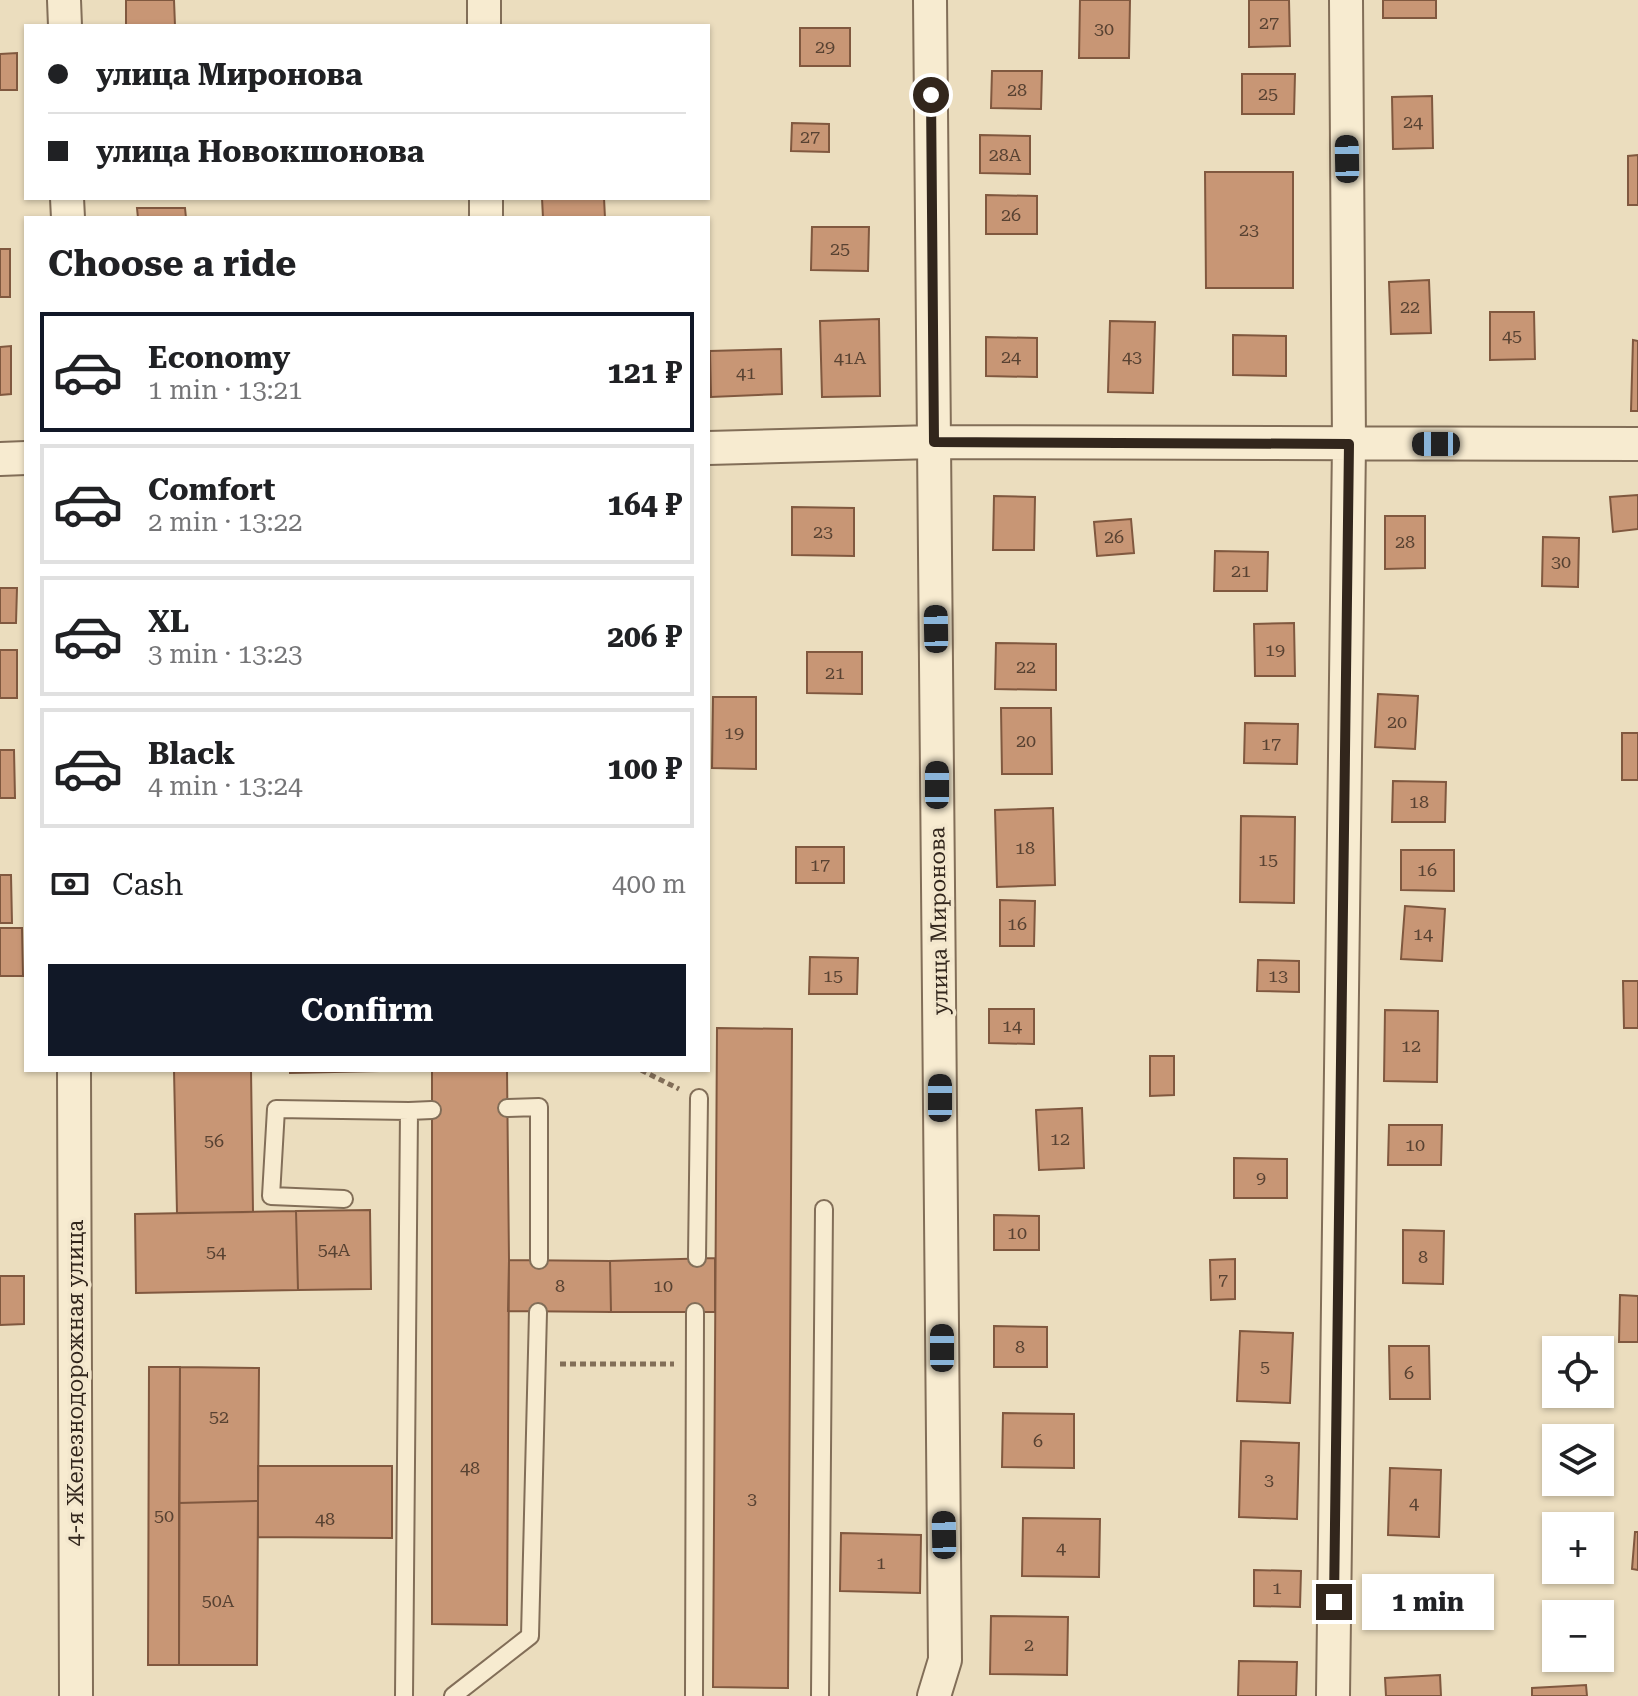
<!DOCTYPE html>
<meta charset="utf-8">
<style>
body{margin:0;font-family:"Roboto Serif",serif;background:#f6f6f6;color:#202124;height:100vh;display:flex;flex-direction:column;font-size:30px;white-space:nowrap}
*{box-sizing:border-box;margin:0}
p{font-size:26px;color:#757577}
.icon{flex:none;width:44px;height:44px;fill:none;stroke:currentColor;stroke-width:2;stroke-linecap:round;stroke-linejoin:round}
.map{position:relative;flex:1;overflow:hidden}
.sheet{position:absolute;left:24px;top:216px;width:686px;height:856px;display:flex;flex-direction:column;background:#fff;border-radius:0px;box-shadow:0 2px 6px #0004}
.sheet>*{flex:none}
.hud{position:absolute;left:24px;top:24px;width:686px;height:176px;border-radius:0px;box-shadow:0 2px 6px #0004;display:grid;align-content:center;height:176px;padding:0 24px;background:#fff}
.controls{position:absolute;left:1542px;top:1336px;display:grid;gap:16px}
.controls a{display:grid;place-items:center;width:72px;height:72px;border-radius:0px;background:#fff;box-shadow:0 2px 6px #0004;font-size:40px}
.end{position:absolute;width:36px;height:36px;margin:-18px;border:10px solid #32261c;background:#fff;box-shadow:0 0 0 4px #fff}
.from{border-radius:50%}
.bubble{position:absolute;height:56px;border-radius:0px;background:#fff;box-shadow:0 2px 6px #0004;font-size:26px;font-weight:700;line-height:56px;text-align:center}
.car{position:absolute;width:24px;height:48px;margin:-24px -12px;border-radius:10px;box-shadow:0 0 6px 2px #0007;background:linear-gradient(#222 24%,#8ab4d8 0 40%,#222 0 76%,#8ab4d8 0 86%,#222 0)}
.hud b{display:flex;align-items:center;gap:28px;height:76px;font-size:30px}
.hud b+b{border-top:2px solid #e0e0e0}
.hud i{width:20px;height:20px;background:#202124}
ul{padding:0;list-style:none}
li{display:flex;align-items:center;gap:24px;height:120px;margin:0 16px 12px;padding:0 8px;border:4px solid #e0e0e0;border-radius:0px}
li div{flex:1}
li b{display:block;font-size:30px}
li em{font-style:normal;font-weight:700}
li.current{border-color:#111827}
li>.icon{width:72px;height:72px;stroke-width:1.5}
h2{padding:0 24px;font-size:36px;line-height:96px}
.pay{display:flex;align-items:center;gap:20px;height:88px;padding:0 24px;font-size:30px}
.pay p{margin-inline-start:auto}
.primary-button{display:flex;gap:16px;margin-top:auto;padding:16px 24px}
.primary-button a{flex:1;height:92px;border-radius:0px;background:#111827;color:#fff;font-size:32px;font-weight:700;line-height:92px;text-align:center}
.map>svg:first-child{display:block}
</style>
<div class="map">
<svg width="1638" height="1696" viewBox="0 0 1638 1696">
<rect width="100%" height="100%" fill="#ebddbe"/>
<path fill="#c89675" stroke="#80583f" stroke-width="2" d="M 126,0 L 174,0 L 175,26 L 126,26 Z
M 1080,0 L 1130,0 L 1129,58 L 1079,58 Z
M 1249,0 L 1289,0 L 1290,46 L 1249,47 Z
M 1383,0 L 1436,0 L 1436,18 L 1383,18 Z
M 800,28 L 850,28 L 850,66 L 800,66 Z
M 17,53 L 17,90 L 0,90 L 0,54 Z
M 992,71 L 1042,71 L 1041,109 L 991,108 Z
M 1242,74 L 1295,74 L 1294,114 L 1242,114 Z
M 1432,96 L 1433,148 L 1393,149 L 1392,97 Z
M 792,123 L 829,124 L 829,152 L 791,151 Z
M 980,135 L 1030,136 L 1030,174 L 980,173 Z
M 1638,155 L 1638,205 L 1628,205 L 1628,156 Z
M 1205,172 L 1293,172 L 1293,288 L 1206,288 Z
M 986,195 L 1037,196 L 1037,234 L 986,234 Z
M 542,198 L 604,198 L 605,218 L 543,218 Z
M 137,208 L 185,208 L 186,218 L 138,218 Z
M 812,227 L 869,227 L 868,271 L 811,270 Z
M 0,249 L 10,249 L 10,297 L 0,297 Z
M 1429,280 L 1431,333 L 1391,334 L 1389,282 Z
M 1490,312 L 1534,312 L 1535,359 L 1490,360 Z
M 879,319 L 880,396 L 822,397 L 820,321 Z
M 1110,321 L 1155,322 L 1153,393 L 1108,392 Z
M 1233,335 L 1286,336 L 1286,376 L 1233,375 Z
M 986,337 L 1037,338 L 1037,377 L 986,376 Z
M 1633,340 L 1638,341 L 1638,411 L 1631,411 Z
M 11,346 L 11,394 L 0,395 L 0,347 Z
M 781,349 L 782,394 L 711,397 L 710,351 Z
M 1638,495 L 1638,529 L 1613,532 L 1610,497 Z
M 994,496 L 1035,497 L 1034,550 L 993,550 Z
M 792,507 L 854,508 L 854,556 L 792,555 Z
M 1385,516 L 1425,516 L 1425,568 L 1385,569 Z
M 1131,519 L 1134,553 L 1097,556 L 1094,522 Z
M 1543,537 L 1579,538 L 1578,587 L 1542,586 Z
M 1215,551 L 1268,552 L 1267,591 L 1214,591 Z
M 0,588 L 17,588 L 16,623 L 0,623 Z
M 1294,623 L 1295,676 L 1255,676 L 1254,624 Z
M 996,643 L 1056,644 L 1056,690 L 995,689 Z
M 0,650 L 17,650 L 17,698 L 0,698 Z
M 807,652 L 862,652 L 862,694 L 807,693 Z
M 1378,694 L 1418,696 L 1415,749 L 1375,747 Z
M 713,697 L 756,697 L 756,769 L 712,768 Z
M 1001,708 L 1051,708 L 1052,774 L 1002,774 Z
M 1245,723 L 1298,724 L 1297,764 L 1244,763 Z
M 1622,733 L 1638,733 L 1638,780 L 1622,780 Z
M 0,750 L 14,750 L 15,798 L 0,798 Z
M 1393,781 L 1446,782 L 1445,822 L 1392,822 Z
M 1053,808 L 1055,885 L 997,887 L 995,810 Z
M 1241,816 L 1295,817 L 1294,903 L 1240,902 Z
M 796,847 L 844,847 L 844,883 L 796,883 Z
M 1401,850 L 1454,850 L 1454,891 L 1401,890 Z
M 0,875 L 11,875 L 12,923 L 0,923 Z
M 1000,900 L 1035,901 L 1034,946 L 1000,946 Z
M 1405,906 L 1445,909 L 1442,961 L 1401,959 Z
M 0,928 L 22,928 L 23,976 L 0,976 Z
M 810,957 L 858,958 L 857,994 L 809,994 Z
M 1258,960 L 1299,961 L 1299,992 L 1257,991 Z
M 1623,981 L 1638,981 L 1638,1028 L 1624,1028 Z
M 989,1009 L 1034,1009 L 1034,1044 L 989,1043 Z
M 1385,1010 L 1438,1011 L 1437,1082 L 1384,1081 Z
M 717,1028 L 792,1029 L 788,1688 L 713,1687 Z
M 1150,1056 L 1174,1056 L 1174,1095 L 1150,1096 Z
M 174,1070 L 251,1070 L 253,1212 L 177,1213 Z
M 290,1070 L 379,1070 L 379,1071 L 290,1073 Z
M 432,1070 L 507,1070 L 509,1260 L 507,1625 L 432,1624 Z
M 1082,1108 L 1084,1168 L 1039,1170 L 1036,1110 Z
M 1389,1125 L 1442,1125 L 1441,1165 L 1388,1165 Z
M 1234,1158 L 1287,1159 L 1287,1198 L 1234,1198 Z
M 370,1210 L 371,1289 L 298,1290 L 296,1211 Z
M 296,1211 L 298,1290 L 136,1293 L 135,1214 Z
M 994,1215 L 1039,1216 L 1039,1250 L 994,1250 Z
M 1403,1230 L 1444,1231 L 1443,1284 L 1403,1283 Z
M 715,1258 L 715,1312 L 611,1312 L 610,1261 Z
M 1235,1259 L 1235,1299 L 1211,1300 L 1210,1260 Z
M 509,1260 L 610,1261 L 611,1312 L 508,1311 Z
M 0,1276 L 24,1276 L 24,1324 L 0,1325 Z
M 1620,1295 L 1638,1296 L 1638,1342 L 1619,1342 Z
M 994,1326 L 1047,1327 L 1047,1367 L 994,1367 Z
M 1240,1331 L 1293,1333 L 1290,1403 L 1237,1401 Z
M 1389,1346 L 1429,1346 L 1430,1399 L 1390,1399 Z
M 149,1367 L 180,1367 L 179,1665 L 148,1665 Z
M 180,1367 L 259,1368 L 258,1501 L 179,1503 Z
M 1003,1413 L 1074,1414 L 1074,1468 L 1002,1467 Z
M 1241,1441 L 1299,1443 L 1297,1519 L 1239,1517 Z
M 258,1466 L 392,1466 L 392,1538 L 258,1537 Z
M 1390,1468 L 1441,1470 L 1439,1537 L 1388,1535 Z
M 258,1501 L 257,1665 L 179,1665 L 179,1503 Z
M 1023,1518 L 1100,1519 L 1099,1577 L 1022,1576 Z
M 1635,1532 L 1638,1532 L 1638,1570 L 1632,1569 Z
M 841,1533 L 921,1535 L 920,1593 L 840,1591 Z
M 1254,1570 L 1301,1571 L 1300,1607 L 1254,1606 Z
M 1424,1576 L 1471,1576 L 1470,1612 L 1423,1611 Z
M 991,1616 L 1068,1617 L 1067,1675 L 990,1674 Z
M 1239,1661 L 1297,1662 L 1296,1696 L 1238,1696 Z
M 1440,1675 L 1441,1696 L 1386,1696 L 1385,1678 Z
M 1586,1685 L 1587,1696 L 1532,1696 L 1532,1688 Z"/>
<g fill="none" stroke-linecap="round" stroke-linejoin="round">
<g stroke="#826e58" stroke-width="20">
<path id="lane" d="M 507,1108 L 539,1107 L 539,1260
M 344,1199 L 271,1196 L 276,1109 L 409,1111
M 697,1258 L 699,1098
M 404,1696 L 409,1111 L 432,1110
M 453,1696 L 530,1636 L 538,1312
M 694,1696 L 695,1312
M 820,1696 L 824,1209"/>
</g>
<g stroke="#826e58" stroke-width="36">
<path id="street" d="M 64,0 L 65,26
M 484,0 L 484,26
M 930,0 L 945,1660 L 934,1696
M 67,198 L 68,218
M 486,198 L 486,218
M 708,448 L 934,442 L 1638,444
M 0,459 L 26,458
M 74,1070 L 76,1696
M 1333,1696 L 1349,444 L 1346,0"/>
</g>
<path stroke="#826e58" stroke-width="5" stroke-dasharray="6 4" stroke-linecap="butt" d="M 641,1070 L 679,1089
M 560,1364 L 674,1364"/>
<use href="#lane" stroke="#f7ebd0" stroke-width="16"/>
<use href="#street" stroke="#f7ebd0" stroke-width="32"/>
</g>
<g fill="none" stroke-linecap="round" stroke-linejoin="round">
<path stroke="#32261c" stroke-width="10" d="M 931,95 L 934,442 L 1349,444 L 1334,1602"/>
</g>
<g text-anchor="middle" stroke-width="7" stroke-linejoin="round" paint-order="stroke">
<g font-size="18" fill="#584232">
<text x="1269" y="29">27</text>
<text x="1104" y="35">30</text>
<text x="825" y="53">29</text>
<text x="1017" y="96">28</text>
<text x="1268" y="100">25</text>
<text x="1413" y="128">24</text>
<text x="810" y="143">27</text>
<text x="1005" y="161">28А</text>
<text x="1011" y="221">26</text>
<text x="1249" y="236">23</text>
<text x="840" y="255">25</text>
<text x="1410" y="313">22</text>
<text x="1512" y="342">45</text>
<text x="1011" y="363">24</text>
<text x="1132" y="363">43</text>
<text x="850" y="364">41А</text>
<text x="746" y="379">41</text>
<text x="823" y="538">23</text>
<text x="1114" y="543">26</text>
<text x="1405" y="548">28</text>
<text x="1561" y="568">30</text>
<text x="1241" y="577">21</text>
<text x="1275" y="656">19</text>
<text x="1026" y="673">22</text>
<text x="835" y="679">21</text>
<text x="1397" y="728">20</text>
<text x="734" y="739">19</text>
<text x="1026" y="747">20</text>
<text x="1271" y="750">17</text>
<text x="1419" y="808">18</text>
<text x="1025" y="854">18</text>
<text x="1268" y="866">15</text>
<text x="820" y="871">17</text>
<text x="1427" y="876">16</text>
<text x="1017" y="930">16</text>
<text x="1423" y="940">14</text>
<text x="833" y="982">15</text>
<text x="1278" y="982">13</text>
<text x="1012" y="1032">14</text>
<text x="1411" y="1052">12</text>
<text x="1060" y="1145">12</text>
<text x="214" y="1147">56</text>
<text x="1415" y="1151">10</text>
<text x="1261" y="1184">9</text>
<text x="1017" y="1239">10</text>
<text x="334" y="1256">54А</text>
<text x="216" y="1258">54</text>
<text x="1423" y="1263">8</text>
<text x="1223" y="1286">7</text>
<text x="560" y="1292">8</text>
<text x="663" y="1292">10</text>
<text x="1020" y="1353">8</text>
<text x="1265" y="1373">5</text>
<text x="1409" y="1379">6</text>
<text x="219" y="1423">52</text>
<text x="1038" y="1447">6</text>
<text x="470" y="1474">48</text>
<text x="1269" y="1486">3</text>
<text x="752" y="1505">3</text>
<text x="1414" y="1509">4</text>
<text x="164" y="1522">50</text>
<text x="325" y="1525">48</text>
<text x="1061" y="1554">4</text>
<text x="881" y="1569">1</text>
<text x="1277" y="1594">1</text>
<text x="218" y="1607">50А</text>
<text x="1029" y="1651">2</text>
</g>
<g font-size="22" fill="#32261c" stroke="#f3e7cd">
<text transform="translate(938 921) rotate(-91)" y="8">улица Миронова</text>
<text transform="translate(75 1383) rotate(-90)" y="8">4-я Железнодорожная улица</text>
</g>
</g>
</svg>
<div class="controls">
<a><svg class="icon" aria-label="locate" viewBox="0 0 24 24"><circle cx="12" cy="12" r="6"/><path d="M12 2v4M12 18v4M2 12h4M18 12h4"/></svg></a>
<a><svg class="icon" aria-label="layers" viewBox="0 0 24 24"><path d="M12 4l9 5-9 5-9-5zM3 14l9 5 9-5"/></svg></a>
<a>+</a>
<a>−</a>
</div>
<i class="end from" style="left:931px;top:95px"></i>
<i class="end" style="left:1334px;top:1602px"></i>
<div class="bubble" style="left:1362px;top:1574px;width:132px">1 min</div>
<i class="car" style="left:1347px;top:159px;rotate:359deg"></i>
<i class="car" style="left:1436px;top:444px;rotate:270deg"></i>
<i class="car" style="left:936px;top:629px;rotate:359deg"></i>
<i class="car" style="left:937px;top:785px;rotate:0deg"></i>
<i class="car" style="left:940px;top:1098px;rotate:0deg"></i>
<i class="car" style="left:942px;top:1348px;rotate:0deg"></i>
<i class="car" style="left:944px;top:1535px;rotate:359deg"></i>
<div class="hud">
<b><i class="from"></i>улица Миронова</b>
<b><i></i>улица Новокшонова</b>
</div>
<section class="sheet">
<h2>Choose a ride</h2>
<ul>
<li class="current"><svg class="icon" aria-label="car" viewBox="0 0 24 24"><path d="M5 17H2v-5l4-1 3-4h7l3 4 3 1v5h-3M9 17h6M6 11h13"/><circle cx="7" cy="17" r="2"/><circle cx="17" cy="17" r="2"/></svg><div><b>Economy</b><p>1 min · 13:21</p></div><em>121 ₽</em></li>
<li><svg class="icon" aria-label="car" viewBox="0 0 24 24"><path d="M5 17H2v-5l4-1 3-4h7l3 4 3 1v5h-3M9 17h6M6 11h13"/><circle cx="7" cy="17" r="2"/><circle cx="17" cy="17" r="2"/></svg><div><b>Comfort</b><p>2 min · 13:22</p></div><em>164 ₽</em></li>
<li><svg class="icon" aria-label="car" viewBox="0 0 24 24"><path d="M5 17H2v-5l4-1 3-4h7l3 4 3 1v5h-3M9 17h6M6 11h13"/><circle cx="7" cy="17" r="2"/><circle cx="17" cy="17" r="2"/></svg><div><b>XL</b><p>3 min · 13:23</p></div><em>206 ₽</em></li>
<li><svg class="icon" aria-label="car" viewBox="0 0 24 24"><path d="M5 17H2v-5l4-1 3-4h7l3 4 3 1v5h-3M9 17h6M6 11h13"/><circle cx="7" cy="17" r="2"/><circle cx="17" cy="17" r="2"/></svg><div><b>Black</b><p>4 min · 13:24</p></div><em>100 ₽</em></li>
</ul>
<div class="pay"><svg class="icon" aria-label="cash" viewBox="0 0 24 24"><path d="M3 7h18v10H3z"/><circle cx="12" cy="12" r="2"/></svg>Cash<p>400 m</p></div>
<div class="primary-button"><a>Confirm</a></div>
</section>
</div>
